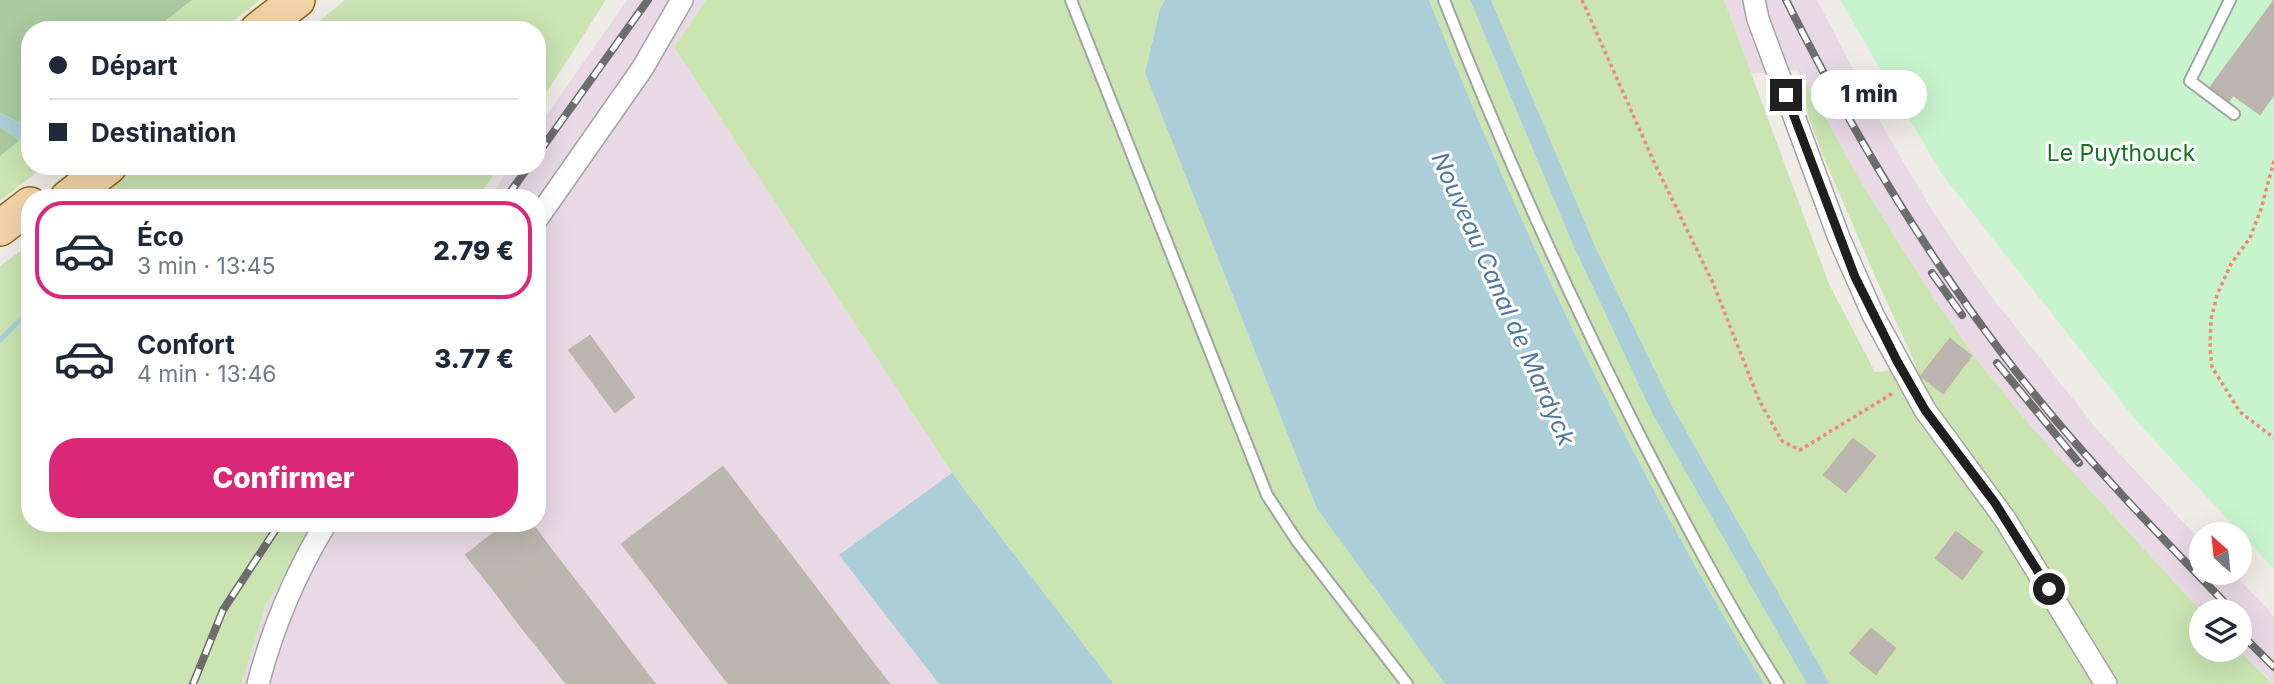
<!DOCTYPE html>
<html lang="fr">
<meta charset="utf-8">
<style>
body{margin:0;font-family:Inter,sans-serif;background:#f2f2f3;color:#1f2937;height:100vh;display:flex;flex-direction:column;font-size:26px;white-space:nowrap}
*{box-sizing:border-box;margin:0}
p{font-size:23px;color:#747a83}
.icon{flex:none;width:38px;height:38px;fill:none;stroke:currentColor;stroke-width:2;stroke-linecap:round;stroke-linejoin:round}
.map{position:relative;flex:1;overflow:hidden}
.sheet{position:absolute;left:21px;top:189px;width:525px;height:343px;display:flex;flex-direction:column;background:#fff;border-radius:28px;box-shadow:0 7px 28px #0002}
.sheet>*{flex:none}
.banner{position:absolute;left:21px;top:21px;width:525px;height:154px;border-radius:28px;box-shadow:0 7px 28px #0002;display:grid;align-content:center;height:154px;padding:0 28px;background:#fff}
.needle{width:46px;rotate:333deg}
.controls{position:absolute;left:2189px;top:522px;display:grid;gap:14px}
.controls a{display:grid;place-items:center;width:63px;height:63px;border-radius:50%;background:#fff;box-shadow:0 7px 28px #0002;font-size:35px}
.end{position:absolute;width:32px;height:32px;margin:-16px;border:9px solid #1f1f1f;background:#fff;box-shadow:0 0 0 4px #fff}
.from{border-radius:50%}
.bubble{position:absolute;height:49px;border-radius:24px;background:#fff;box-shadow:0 7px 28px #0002;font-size:23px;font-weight:800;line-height:49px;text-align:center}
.banner b{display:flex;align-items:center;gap:24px;height:66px;font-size:26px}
.banner b+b{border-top:2px solid #e0e1e3}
.banner i{width:18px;height:18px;background:#1f2937}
ul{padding:12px 0 0;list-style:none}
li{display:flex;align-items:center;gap:21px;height:98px;margin:0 14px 10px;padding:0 14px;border:4px solid transparent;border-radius:28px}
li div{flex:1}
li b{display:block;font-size:26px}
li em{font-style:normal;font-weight:800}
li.current{border-color:#db2777}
li>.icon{width:63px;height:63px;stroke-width:1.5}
.cta{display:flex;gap:14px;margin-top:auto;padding:14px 28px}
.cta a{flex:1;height:80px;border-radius:28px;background:#db2777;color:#fff;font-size:28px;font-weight:800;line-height:80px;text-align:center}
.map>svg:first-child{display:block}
</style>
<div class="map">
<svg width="2274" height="684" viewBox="0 0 2274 684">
<rect width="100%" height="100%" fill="#efece7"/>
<path fill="#e8d9e5" d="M 627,0 L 706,0 L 674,47 L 952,473 L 839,555 L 939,684 L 242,684 L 265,607 L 316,523 L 537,523 L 537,198 L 489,198 L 511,166 L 537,166 L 537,129 Z
M 1724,0 L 1817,0 L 1889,138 L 1934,213 L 1990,295 L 2100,433 L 2201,541 L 2202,572 L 2232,572 L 2274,616 L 2274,684 L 2238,649 L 2240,611 L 2201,611 L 2028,423 L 1980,364 L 1936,302 L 1865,189 L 1799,70 L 1751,74 Z"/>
<path fill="#cae4b2" d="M 192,0 L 260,0 L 222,30 L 154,30 Z
M 345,0 L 606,0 L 537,107 L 537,30 L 308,30 Z
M 706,0 L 1165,0 L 1160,9 L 1145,73 L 1317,509 L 1445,684 L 1114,684 L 952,473 L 674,47 Z
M 1429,0 L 1470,0 L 1573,245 L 1652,413 L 1807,684 L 1764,684 C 1632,467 1523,236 1429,0 Z
M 1491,0 L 1724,0 L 1829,284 L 1875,372 L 1917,367 L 1874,274 L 1821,151 L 1808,114 L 1799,70 L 1865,189 L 1936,302 L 1980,364 L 2028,423 L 2201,611 L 2202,649 L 2238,649 L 2273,684 L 1830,684 L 1672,406 L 1595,246 Z
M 30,127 L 30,166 L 45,166 L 0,201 L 0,156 L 20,140 Z
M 135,166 L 499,166 L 478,198 L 92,198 Z
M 30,244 L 30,523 L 316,523 L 265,607 L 242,684 L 0,684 L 0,266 Z"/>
<path fill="#abcaa0" d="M 0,0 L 192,0 L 154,30 L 30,30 L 29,127 L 0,113 Z
M 0,127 L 20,140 L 0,156 Z"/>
<path fill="#c8f4cd" d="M 1840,0 L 2274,0 L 2274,569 L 2138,423 L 1941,173 Z"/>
<path fill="#acced8" d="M 1165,0 L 1429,0 C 1523,236 1632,467 1764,684 L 1445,684 L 1317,509 L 1145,73 L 1160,9 Z
M 1470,0 L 1491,0 L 1595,246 L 1672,406 L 1830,684 L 1807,684 L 1652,413 L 1573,245 Z
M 0,113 L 29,127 L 20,140 L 0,127 Z
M 952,473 L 974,502 L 1114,684 L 939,684 L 839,555 Z"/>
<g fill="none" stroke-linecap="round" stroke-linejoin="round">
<path stroke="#acced8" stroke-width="5" d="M 0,340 L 30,310"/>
</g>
<path fill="#bcb6b0" stroke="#bfb4aa" stroke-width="2" d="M 2273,2 L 2274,94 L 2260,114 L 2233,95 L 2228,102 L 2210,88 Z
M 590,336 L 634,397 L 615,412 L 569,350 Z
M 1950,339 L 1971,356 L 1943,393 L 1921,376 Z
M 1853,439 L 1875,456 L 1846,492 L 1824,475 Z
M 723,467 L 889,684 L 729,684 L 622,544 Z
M 507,523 L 531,523 L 553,552 L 497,594 L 466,555 Z
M 1956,532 L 1982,552 L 1962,579 L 1936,558 Z
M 553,552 L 655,684 L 567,684 L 516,620 L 497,594 Z
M 1871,629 L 1895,648 L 1876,674 L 1850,653 Z"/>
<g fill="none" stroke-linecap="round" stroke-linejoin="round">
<g stroke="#a3a3a3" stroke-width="14">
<path id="service" d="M 1071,0 L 1267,495 L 1297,541 L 1407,684
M 1444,0 C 1501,146 1566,290 1637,430 C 1681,516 1726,602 1778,684
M 2230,0 L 2190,81 L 2234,114"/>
</g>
<g stroke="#a3a3a3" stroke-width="24">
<path id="minor" d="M 1754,0 L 1758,19 L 1839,238 L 1873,315 L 1925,410 L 2005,519 L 2106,684
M 537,219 L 642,69 L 682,0
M 258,684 C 273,626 295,574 326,523"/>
</g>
<g stroke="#8c650f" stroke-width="38">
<path id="primary" d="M 258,30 L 297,0
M 68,198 L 109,166
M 0,228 L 30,205"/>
</g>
<path stroke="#ed887a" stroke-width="3.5" stroke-dasharray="3.5 3.5" stroke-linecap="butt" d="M 1582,0 L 1654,162 L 1713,283 L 1759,400 L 1782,441 L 1800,450 L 1893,393
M 2274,161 L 2261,209 L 2250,238 L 2231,264 L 2217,295 L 2211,319 L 2210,348 L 2212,367 L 2240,412 L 2274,438"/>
<use href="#service" stroke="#fff" stroke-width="10"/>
<use href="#minor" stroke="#fff" stroke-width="21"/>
<use href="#primary" stroke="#f3d4a8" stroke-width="35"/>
<g stroke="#6d6d6d" stroke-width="8">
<path id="rail" d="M 1786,0 C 1853,134 1929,261 2022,379 C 2087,461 2160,536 2233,611
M 537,155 L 648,0
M 506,198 L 529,166
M 1932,273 L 1962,315
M 1997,363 L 2079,463
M 2240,633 L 2274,667
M 193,684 L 223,610 L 280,523"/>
</g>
<use href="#rail" stroke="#fff" stroke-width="5" stroke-dasharray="16" stroke-linecap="butt"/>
</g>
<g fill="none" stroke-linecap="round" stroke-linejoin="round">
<path stroke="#1f1f1f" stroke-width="9" d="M 1786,95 L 1855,277 L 1897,361 L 1925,410 L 1995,503 L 2049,589"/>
</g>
<g text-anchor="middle" stroke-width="6" stroke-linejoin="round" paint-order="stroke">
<g font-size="23" fill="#167420" stroke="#fff">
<text x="2121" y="161">Le Puythouck</text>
</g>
<g font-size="24" font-style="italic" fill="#52779f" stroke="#fff">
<text transform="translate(1503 299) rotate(66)" y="8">Nouveau Canal de Mardyck</text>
</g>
</g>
</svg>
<div class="controls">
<a><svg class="needle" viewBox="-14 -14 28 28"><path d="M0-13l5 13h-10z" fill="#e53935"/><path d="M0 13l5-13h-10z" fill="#747a83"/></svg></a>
<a><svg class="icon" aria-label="layers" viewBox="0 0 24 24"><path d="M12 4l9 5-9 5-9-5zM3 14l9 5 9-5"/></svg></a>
</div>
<i class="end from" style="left:2049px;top:589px"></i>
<i class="end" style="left:1786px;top:95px"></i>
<div class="bubble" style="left:1811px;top:70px;width:116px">1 min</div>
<div class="banner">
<b><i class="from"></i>Départ</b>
<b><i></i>Destination</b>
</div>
<section class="sheet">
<ul>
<li class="current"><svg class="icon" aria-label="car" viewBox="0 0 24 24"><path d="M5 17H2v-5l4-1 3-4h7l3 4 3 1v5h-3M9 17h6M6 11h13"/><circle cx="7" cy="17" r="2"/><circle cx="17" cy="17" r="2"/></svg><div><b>Éco</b><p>3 min · 13:45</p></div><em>2.79 €</em></li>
<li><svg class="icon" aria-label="car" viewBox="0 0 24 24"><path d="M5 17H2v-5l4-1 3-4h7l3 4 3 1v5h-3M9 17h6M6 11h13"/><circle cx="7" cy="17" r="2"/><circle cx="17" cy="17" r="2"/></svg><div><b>Confort</b><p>4 min · 13:46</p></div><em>3.77 €</em></li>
</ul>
<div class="cta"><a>Confirmer</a></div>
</section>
</div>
